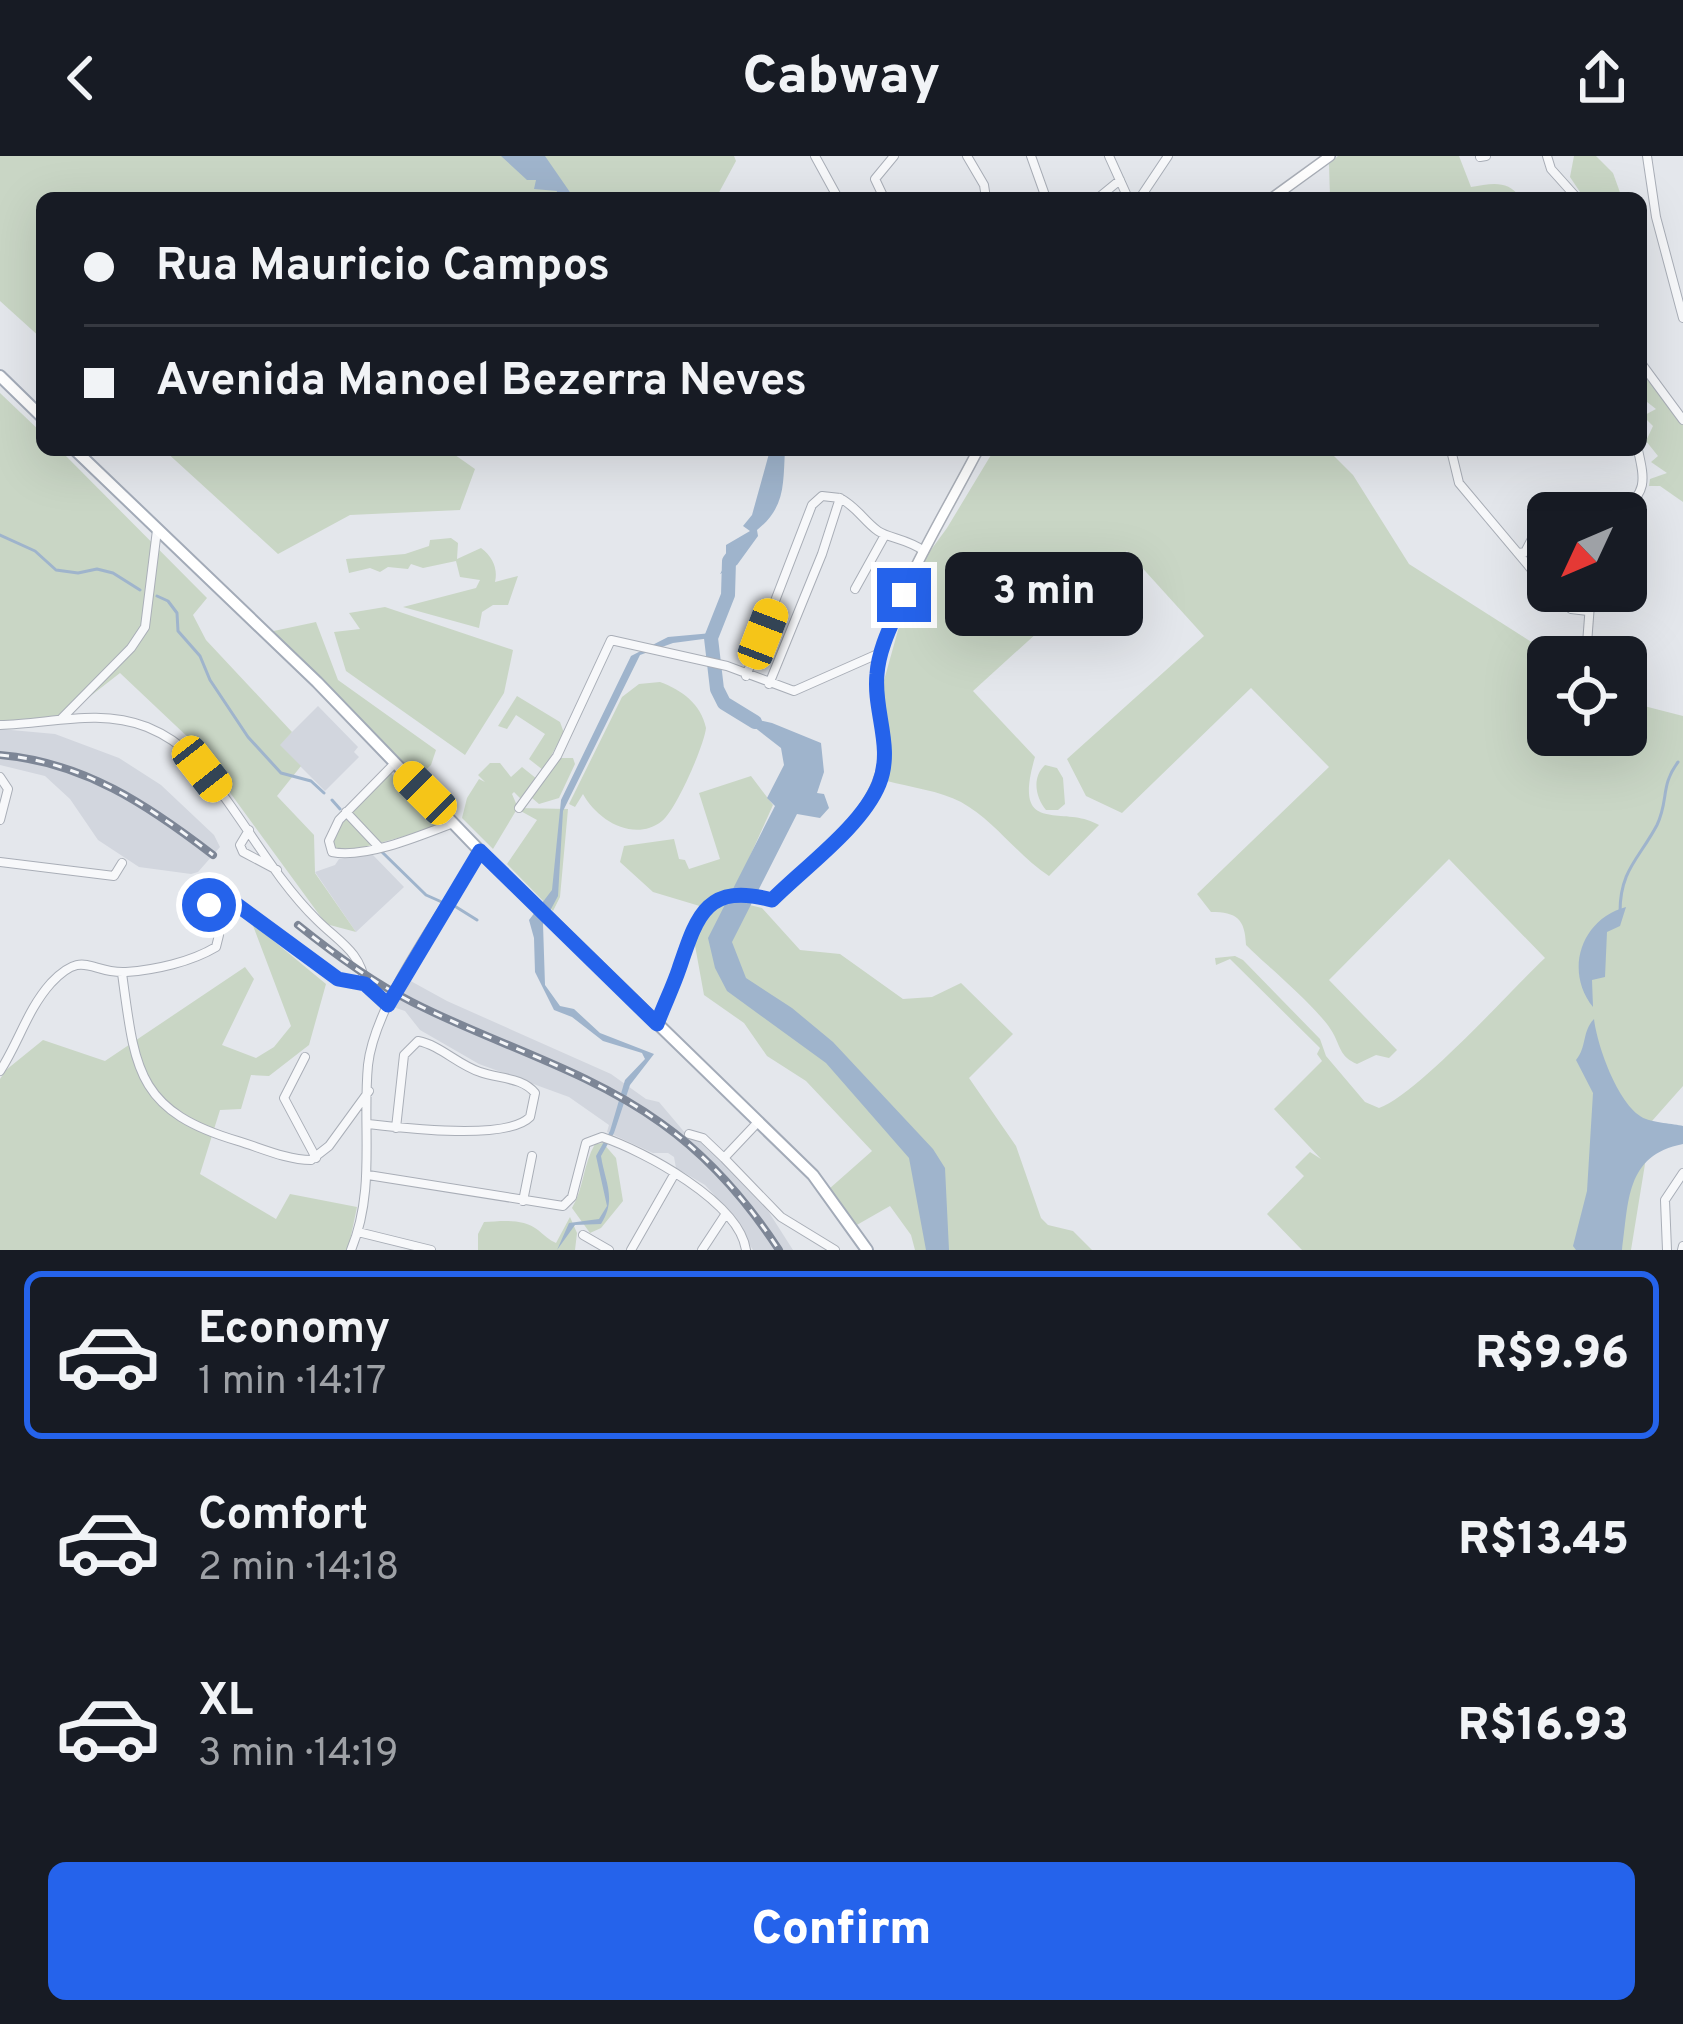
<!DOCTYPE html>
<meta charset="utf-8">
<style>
body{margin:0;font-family:Overpass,sans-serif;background:#242831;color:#f1f3f6;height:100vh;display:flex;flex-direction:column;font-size:45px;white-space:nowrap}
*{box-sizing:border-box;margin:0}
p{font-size:39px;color:#9ea1a6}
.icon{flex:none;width:66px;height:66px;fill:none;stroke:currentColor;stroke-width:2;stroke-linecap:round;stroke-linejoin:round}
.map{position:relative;height:1094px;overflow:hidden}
.drawer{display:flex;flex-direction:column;background:#171b24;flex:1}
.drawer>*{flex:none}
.guide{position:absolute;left:36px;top:36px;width:1611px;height:264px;border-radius:18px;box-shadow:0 12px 48px #0002;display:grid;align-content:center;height:264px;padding:0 48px;background:#171b24}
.needle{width:78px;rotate:226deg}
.buttons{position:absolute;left:1527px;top:336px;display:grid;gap:24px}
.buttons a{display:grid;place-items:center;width:120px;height:120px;border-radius:18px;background:#171b24;box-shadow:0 12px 48px #0002;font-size:60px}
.end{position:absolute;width:54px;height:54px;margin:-27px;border:15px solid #2563eb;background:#fff;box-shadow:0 0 0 6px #fff}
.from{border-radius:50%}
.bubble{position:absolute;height:84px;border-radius:18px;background:#171b24;box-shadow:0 12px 48px #0002;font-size:39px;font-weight:800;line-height:84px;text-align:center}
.car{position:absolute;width:36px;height:72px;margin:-36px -18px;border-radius:15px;box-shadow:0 0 9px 3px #0007;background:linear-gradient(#f5c518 24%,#345 0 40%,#f5c518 0 76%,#345 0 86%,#f5c518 0)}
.guide b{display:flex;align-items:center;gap:42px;height:114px;font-size:45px}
.guide b+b{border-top:3px solid #363941}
.guide i{width:30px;height:30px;background:#f1f3f6}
ul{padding:21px 0 0;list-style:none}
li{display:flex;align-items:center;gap:36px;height:168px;margin:0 24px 18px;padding:0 24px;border:6px solid transparent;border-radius:18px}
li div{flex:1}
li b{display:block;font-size:45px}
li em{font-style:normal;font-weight:800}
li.current{border-color:#2563eb}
li>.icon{width:108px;height:108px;stroke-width:1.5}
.button{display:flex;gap:24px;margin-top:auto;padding:24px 48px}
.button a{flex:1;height:138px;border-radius:18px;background:#2563eb;color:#fff;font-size:48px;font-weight:800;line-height:138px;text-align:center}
header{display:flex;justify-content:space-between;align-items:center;height:156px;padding:0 48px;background:#171b24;font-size:54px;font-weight:800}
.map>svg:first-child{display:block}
</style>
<header><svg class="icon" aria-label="back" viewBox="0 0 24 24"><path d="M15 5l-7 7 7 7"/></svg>Cabway<svg class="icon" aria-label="share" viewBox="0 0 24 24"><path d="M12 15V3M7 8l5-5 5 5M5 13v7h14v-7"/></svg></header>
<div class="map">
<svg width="1683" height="1094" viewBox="0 0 1683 1094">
<rect width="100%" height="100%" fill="#e4e7ec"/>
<path fill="#d2d6de" d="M 318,550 L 358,591 L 354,596 L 359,601 L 325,635 L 279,589 Z
M 0,573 L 55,578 L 119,602 L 161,629 L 214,679 L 220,691 L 198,716 L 191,718 L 139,711 L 98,684 L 70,643 L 45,620 L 0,609 Z
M 371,697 L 404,731 L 356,776 L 315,716 L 335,709 L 339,703 Z
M 407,823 L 447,845 L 611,918 L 646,943 L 659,946 L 686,978 L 705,986 L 763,1047 L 793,1094 L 753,1094 L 729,1055 L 705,1029 L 676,1012 L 674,1001 L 668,997 L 653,997 L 607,976 L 609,969 L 569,941 L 479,908 L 420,874 L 405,855 L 393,851 Z"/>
<path fill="#c9d6c5" d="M 0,0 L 734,0 L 736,5 L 716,42 L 42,42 L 42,183 L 0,145 Z
M 1338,0 L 1459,0 L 1471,31 C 1491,28 1507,23 1521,42 L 1330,42 L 1329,8 Z
M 1574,0 L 1596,0 L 1613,17 L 1622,42 L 1584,42 L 1570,21 Z
M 1646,222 L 1683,269 L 1683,346 L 1660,330 L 1649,330 L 1650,323 L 1667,317 L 1651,306 L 1658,300 L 1646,285 L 1653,270 L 1643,260 L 1656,253 L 1642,242 Z
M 0,237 L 42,277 L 42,294 L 60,294 L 207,442 L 193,459 L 206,484 L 292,576 L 280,589 L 301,610 L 277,640 L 314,679 L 315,717 L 356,776 L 326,768 L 193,586 L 120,517 L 61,563 L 0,570 Z
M 164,294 L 448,294 L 475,313 L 460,354 L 350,359 L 278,398 Z
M 994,294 L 1328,294 L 1353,319 L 1409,408 L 1555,501 L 1548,501 L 1548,579 L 1626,579 L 1626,540 L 1644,550 L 1683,560 L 1683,930 L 1652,965 L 1631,1094 L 1302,1094 L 1267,1058 L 1304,1020 L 1295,1011 L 1310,996 L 1321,1003 L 1274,953 L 1322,905 L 1317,898 L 1320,892 L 1230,803 L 1216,809 L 1215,802 L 1235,800 L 1243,804 L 1320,883 L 1326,900 L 1365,946 L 1379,952 C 1418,938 1510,835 1545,802 L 1449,703 L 1329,824 L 1397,894 L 1389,902 L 1376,899 L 1357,908 C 1341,901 1341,893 1334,879 C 1324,857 1266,809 1246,789 C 1245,763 1237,756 1211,756 L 1197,738 L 1329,611 L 1251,532 L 1122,657 L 1086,640 L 1067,603 L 1204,480 L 1127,395 L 973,535 L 1035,601 C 1011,683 1063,647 1099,669 L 1049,720 C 1017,699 995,665 961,646 C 940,635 910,631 887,625 L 883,528 L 914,417 L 947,372 Z
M 451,382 L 458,387 L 457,403 L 481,392 C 493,401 498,413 495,426 L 518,420 L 508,449 L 493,449 L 482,456 L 479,472 L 403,451 L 476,432 L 480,424 L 460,421 L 456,405 L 423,412 L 411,408 L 408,413 L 388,411 L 380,416 L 370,412 L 349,417 L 346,403 L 405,398 L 429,390 L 430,384 Z
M 385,451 L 513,494 L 504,537 L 465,599 L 346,515 L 334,476 L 360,473 L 349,457 Z
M 316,466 L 338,524 L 436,594 L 431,609 L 418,621 L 269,476 Z
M 660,526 C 682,534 701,548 706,572 C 704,590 676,654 662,665 C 634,687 597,664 583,638 L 575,651 L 569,648 L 622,541 L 639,528 Z
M 517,540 L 560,566 L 564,577 L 543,614 L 529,603 L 545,578 L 516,559 L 507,573 L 498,570 Z
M 559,602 L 573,602 L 575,608 L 559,642 L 539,648 L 532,642 L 524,646 L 514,636 L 512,638 L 518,652 L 568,653 L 560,741 L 553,755 L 507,708 L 537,664 L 517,653 L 493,693 L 462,662 L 467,642 L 479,623 L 485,626 L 478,619 L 490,607 L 500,607 L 511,621 L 522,611 L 537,623 Z
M 1045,609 L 1057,612 L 1063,622 L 1065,648 L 1058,654 L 1046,654 C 1035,641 1032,621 1045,609 Z
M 387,613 L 443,670 L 338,698 L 329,688 L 346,655 Z
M 751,620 L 773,649 L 737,729 L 721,742 L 762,752 L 800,794 L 840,798 L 903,843 L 932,841 L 961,827 L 1013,878 L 969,922 L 1016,990 L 1041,1062 L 1048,1069 L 1073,1075 L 1092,1094 L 915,1094 L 911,1079 L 890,1050 L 855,1070 L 829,1033 L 872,995 L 806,925 L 767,900 L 744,867 L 704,839 L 694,784 L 721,742 L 703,751 L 653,736 L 620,706 L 624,690 L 674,683 L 679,703 L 685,704 L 689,713 L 720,703 L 699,637 Z
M 252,767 L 326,828 L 309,889 L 269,920 L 251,919 L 241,953 L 220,954 L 200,1018 L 276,1063 L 290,1038 L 357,1051 L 348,1094 L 0,1094 L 0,923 L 6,914 L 43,884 L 105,905 L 245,811 L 254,823 L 222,889 L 256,902 L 274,891 L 291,870 Z
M 603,987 L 616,1002 L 623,1045 L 601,1072 L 590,1077 L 572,1052 C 584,1032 583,1008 595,988 Z
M 570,1061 L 577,1077 L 575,1094 L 478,1094 L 478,1078 L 484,1066 C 502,1065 523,1062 538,1074 C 544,1079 549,1084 556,1087 Z"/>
<path fill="#9fb4cc" d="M 501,0 L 545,0 L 574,42 L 555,42 L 557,35 L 534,33 L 536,24 L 527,24 Z
M 770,294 L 785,294 C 783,327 786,351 757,374 L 758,380 L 737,409 L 720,418 L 726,408 L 726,389 L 750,375 L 743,370 L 752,359 Z
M 712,477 L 711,482 L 673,487 L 640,499 L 563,655 L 558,740 L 543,768 L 545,829 L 560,850 L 574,853 L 600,877 L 654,898 L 630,929 L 614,977 L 601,1000 C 605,1026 617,1043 601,1068 L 575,1069 L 557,1094 L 569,1067 L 599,1063 L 607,1050 L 596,1000 L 610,975 L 625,924 L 645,903 L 642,897 L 603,885 L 572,861 L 554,854 L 535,816 L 534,782 L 529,764 L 552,734 L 561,644 L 631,500 L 668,481 Z
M 740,560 L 772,567 L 821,587 L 824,616 L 817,637 L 824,638 L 829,652 L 820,662 L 797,658 L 732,786 L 746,822 L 792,852 L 833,886 L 933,993 L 945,1012 L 949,1094 L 926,1094 L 909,1002 L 826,907 L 727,835 L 715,812 L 708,782 L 775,650 L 767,642 L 784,609 L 781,592 Z
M 1626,751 L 1620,770 L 1607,776 L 1605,821 L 1592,824 L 1593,851 C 1564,815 1581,763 1626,751 Z
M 1594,863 C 1597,889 1619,953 1646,963 C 1652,966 1674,968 1683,970 L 1683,988 C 1625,999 1629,1046 1622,1094 L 1576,1094 L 1573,1090 L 1587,1035 L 1593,937 L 1576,904 C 1587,891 1582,875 1594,863 Z"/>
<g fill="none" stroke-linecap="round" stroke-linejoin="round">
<path stroke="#9fb4cc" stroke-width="3" d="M 0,379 L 35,395 L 56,414 L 78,417 L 97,413 L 113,417 L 140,434
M 157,440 L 168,445 L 177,457 L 178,475 L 200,500 L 210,524 L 248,581 L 281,617 L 311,625 L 324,637
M 332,644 L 340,653
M 382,696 L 426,739 L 444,747
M 453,749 L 477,764
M 1620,756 C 1620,714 1639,703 1657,669 C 1669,644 1660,630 1678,606"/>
<path stroke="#9fb4cc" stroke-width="14" d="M 735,397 L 729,405 L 728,439 L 711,482 L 717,533 L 724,547 L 755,566"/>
<g stroke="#a9aeb7" stroke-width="10">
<path id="street" d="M 815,0 L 838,42
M 967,0 L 984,29 L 986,42
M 1031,0 L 1046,42
M 1109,0 L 1128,42
M 1547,0 L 1551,13 L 1577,42
M 1647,0 L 1656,61 L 1683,162
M 1480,1 L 1486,0
M 884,42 L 875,23 L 894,0
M 1098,42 L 1120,24
M 1140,42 L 1168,0
M 1641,207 L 1683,264
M 1451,294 L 1459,327 L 1548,433
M 840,342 C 858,352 863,364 878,375 C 888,382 908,383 924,395
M 1621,357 C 1647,336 1645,325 1638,294
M 1525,396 L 1548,391
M 1519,397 L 1525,396 L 1551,347
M 855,433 L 885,379
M 1550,435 L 1571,453 L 1588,455
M 1586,501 L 1591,435
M 746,520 L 812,349 L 822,340 L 840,342 L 822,398 L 769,528
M 62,562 L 131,492 L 145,471 L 157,374
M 0,569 C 50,568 98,552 147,571 C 164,578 180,588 193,602 C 239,652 269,717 317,764 C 339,786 361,796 365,828
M 395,607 L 339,664 L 329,685 L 332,696 C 365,703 422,679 453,667
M 0,621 L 8,633 L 0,664
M 519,652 L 557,600 L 611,484 L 727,510 L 794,535 L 880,497
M 346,656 L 378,690
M 249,674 L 240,689 L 243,696 L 277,714
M 0,706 L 114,720 L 122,707
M 122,817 C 135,913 136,955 238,985 C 261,992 287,1004 311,1004 L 329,990 L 369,935
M 305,901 L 284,942 L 316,1002
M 0,915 C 19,886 27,854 51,827 C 84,792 90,818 126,816 C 155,814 191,806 216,791 L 219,779 L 208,743 L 214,734 L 338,823 L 365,828 L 388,849
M 368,968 C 402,972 507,985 530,961 L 535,937 C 522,921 499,923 480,916 C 458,909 440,889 418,885 L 404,899 L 396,972
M 689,978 L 703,982 L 724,1002 L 758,966
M 724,1002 L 781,1061 L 835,1094
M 368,1019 L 563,1050 L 572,1041 L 586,987 L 602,981 C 644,995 739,1046 746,1094
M 523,1045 L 532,1000
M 358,1076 L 431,1094
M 583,1079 L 609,1094
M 351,1094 C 376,1034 362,972 368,909 C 375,846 446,751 480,695
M 631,1094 L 675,1017
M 702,1094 L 725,1059
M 1667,1094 L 1665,1044 L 1683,1017
M 1682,1094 L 1683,1090"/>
</g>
<g stroke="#a9aeb7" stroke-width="12">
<path id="secondary" d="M 1272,42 L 1330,0
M 657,868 C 664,850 672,833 678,816 C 697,763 704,724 773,744 C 813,704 886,654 884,593 C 883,559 871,528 882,493 C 903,424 945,358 978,294"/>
</g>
<g stroke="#a3abb8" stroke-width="14">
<path id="primary" d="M 0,220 L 42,261
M 75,294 L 317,526 L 480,695 L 813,1019 L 867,1094"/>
</g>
<use href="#street" stroke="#f7f8fa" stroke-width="8"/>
<use href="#secondary" stroke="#fff" stroke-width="9"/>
<use href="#primary" stroke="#fff" stroke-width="10"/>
<g stroke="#7d8696" stroke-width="8">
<path id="rail" d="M 0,599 C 84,606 148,649 213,699
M 298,769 C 334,798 371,825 412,846 C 494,888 586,913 661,967 C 709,1001 747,1045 779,1094"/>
</g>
<use href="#rail" stroke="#f4f6f9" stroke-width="3" stroke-dasharray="9" stroke-linecap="butt"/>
</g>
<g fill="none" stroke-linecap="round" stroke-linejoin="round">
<path stroke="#2563eb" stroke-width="15" d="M 209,749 L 209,739 L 217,734 L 338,823 L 365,828 L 388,849 L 480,695 L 657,868 C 664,849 673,831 679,813 C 697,760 706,726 772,744 C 805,711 862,670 879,628 C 894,591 873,555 877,518 C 879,490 894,464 904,439"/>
</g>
</svg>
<div class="buttons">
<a><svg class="needle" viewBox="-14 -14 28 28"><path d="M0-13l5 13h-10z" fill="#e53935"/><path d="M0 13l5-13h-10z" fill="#9ea1a6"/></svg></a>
<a><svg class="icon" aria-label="locate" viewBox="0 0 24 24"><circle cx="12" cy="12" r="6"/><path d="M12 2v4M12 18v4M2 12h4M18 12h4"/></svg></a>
</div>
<i class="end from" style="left:209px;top:749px"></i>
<i class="end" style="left:904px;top:439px"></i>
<div class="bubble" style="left:945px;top:396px;width:198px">3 min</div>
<i class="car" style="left:763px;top:478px;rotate:21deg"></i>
<i class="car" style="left:202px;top:613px;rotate:142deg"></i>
<i class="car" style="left:425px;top:637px;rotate:315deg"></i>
<div class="guide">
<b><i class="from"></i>Rua Mauricio Campos</b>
<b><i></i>Avenida Manoel Bezerra Neves</b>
</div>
</div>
<section class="drawer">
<ul>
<li class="current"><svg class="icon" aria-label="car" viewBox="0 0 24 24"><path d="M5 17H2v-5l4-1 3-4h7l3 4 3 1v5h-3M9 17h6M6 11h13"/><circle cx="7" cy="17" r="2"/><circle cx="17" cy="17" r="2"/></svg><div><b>Economy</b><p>1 min · 14:17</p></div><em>R$9.96</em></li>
<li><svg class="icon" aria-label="car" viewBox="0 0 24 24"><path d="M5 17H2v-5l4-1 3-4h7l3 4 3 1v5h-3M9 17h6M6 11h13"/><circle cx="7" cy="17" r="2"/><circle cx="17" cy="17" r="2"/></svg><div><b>Comfort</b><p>2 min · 14:18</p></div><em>R$13.45</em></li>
<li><svg class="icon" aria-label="car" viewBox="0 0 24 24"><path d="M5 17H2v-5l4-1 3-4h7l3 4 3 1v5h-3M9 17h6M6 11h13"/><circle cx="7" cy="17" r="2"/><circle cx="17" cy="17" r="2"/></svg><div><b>XL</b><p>3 min · 14:19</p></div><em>R$16.93</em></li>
</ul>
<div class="button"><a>Confirm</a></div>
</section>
